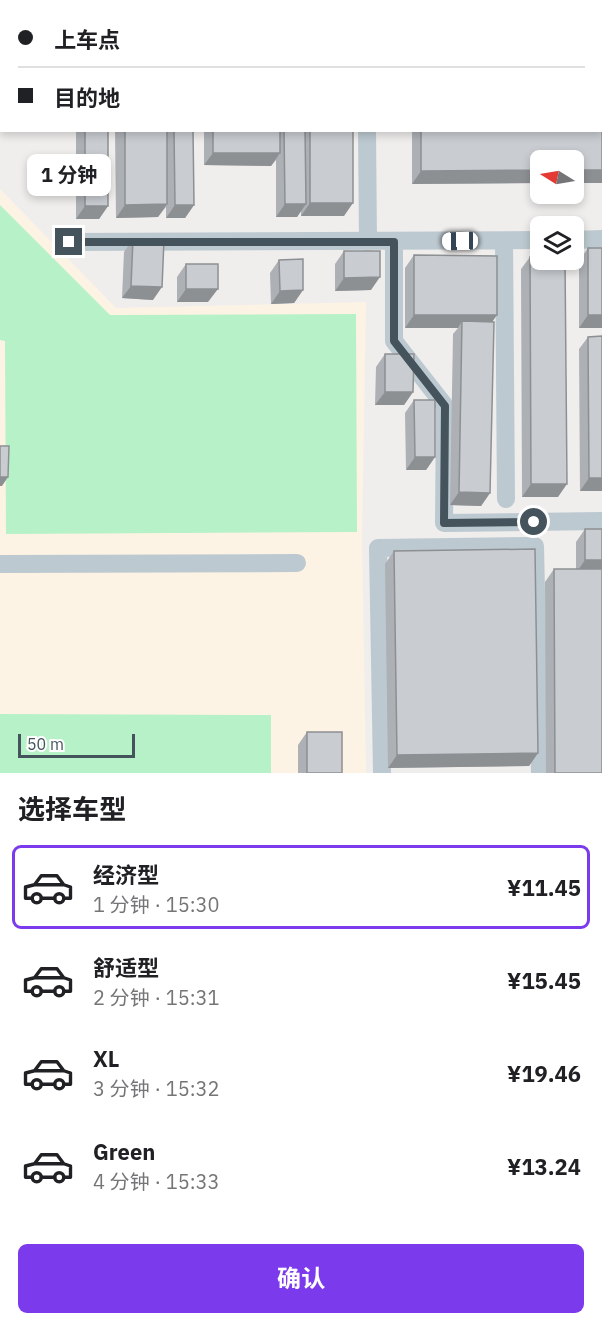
<!DOCTYPE html>
<html lang="zh">
<meta charset="utf-8">
<style>
body{margin:0;font-family:"IBM Plex Sans","Noto Sans SC",sans-serif;background:#f2f2f2;color:#202124;height:100vh;display:flex;flex-direction:column;font-size:22px;white-space:nowrap}
*{box-sizing:border-box;margin:0}
p{font-size:20px;color:#757577}
.icon{flex:none;width:33px;height:33px;fill:none;stroke:currentColor;stroke-width:2;stroke-linecap:round;stroke-linejoin:round}
.map{position:relative;height:773px;overflow:hidden}
.side{display:flex;flex-direction:column;background:#fff;flex:1}
.side>*{flex:none}
.top-card{position:absolute;left:0px;top:0px;width:603px;height:132px;box-shadow:0 3px 9px #0003;display:grid;align-content:center;height:132px;padding:0 18px;background:#fff}
.needle{width:39px;rotate:281deg}
.fabs{position:absolute;left:530px;top:150px;display:grid;gap:12px}
.fabs a{display:grid;place-items:center;width:54px;height:54px;border-radius:9px;background:#fff;box-shadow:0 3px 9px #0003;font-size:30px}
.scale{position:absolute;left:18px;bottom:15px;width:117px;box-sizing:border-box;padding-left:6px;border:3px solid #44535c;border-top:0;font-size:16px;line-height:21px;white-space:nowrap;color:#44535c;-webkit-text-stroke:4px #fff;paint-order:stroke}
.end{position:absolute;width:27px;height:27px;margin:-14px;border:8px solid #44535c;background:#fff;box-shadow:0 0 0 3px #fff}
.from{border-radius:50%}
.bubble{position:absolute;height:42px;border-radius:9px;background:#fff;box-shadow:0 3px 9px #0003;font-size:20px;font-weight:700;line-height:42px;text-align:center}
.car{position:absolute;width:18px;height:36px;margin:-18px -9px;border-radius:8px;box-shadow:0 0 4px 2px #0007;background:linear-gradient(#fff 24%,#345 0 40%,#fff 0 76%,#345 0 86%,#fff 0)}
.top-card b{display:flex;align-items:center;gap:21px;height:57px;font-size:22px}
.top-card b+b{border-top:2px solid #e0e0e0}
.top-card i{width:15px;height:15px;background:#202124}
ul{padding:0;list-style:none}
li{display:flex;align-items:center;gap:18px;height:84px;margin:0 12px 9px;padding:0 6px;border:3px solid transparent;border-radius:9px}
li div{flex:1}
li b{display:block;font-size:22px}
li em{font-style:normal;font-weight:700}
li.active{border-color:#7c3aed}
li>.icon{width:54px;height:54px;stroke-width:1.5}
h2{padding:0 18px;font-size:27px;line-height:72px}
.primary-button{display:flex;gap:12px;margin-top:auto;padding:12px 18px}
.primary-button a{flex:1;height:69px;border-radius:9px;background:#7c3aed;color:#fff;font-size:24px;font-weight:700;line-height:69px;text-align:center}
.map>svg:first-child{display:block}
</style>
<div class="map">
<svg width="602" height="773" viewBox="0 0 602 773">
<rect width="100%" height="100%" fill="#f0eded"/>
<path fill="#fdf3e4" d="M 0,189 L 116,308 L 366,302 L 362,539 L 366,773 L 0,773 Z"/>
<path fill="#b7f1c8" d="M 0,205 L 110,315 L 356,314 L 357,532 L 6,534 L 5,341 L 0,340 Z
M 0,714 L 271,715 L 271,773 L 0,773 Z"/>
<g fill="none" stroke-linecap="round" stroke-linejoin="round">
<path stroke="#bcc9d0" stroke-width="18" d="M 366,0 L 366,2
M 25,2 L 26,0
M 0,27 L 2,26
M 367,130 L 368,242
M 573,240 L 602,239
M 504,241 L 506,499
M 69,242 L 540,240
M 394,242 L 394,341 L 445,406 L 444,523 L 602,521
M 0,564 L 297,563
M 382,773 L 378,548 L 535,546 L 540,773"/>
</g>
<path fill="#adb0b5" d="M 187,0 L 353,0 L 353,2 L 187,2 Z
M 420,0 L 602,0 L 602,183 L 573,183 L 573,160 L 540,160 L 540,183 L 412,184 L 412,130 L 602,130 L 602,2 L 419,2 Z
M 76,130 L 108,130 L 108,206 L 99,219 L 76,219 Z
M 115,130 L 193,130 L 194,205 L 185,218 L 166,218 L 166,207 L 158,217 L 116,218 Z
M 204,130 L 353,130 L 344,216 L 301,216 L 301,211 L 297,217 L 276,217 L 276,160 L 271,166 L 204,165 Z
M 133,239 L 153,300 L 122,298 L 124,252 Z
M 588,248 L 602,248 L 602,328 L 579,328 L 579,261 Z
M 344,251 L 371,290 L 335,291 L 335,264 Z
M 414,255 L 492,322 L 490,493 L 481,506 L 450,505 L 453,334 L 458,328 L 405,328 L 405,268 Z
M 530,257 L 558,497 L 522,497 L 521,269 Z
M 279,260 L 303,290 L 294,303 L 271,304 L 270,273 Z
M 186,264 L 208,302 L 177,302 L 177,277 Z
M 602,336 L 602,491 L 580,491 L 579,349 L 588,337 Z
M 385,354 L 413,392 L 404,405 L 375,405 L 376,367 Z
M 414,400 L 435,457 L 426,470 L 406,470 L 405,413 Z
M 585,529 L 602,773 L 546,773 L 545,582 L 554,569 L 576,569 L 576,542 Z
M 394,551 L 538,753 L 529,766 L 388,768 L 385,564 Z
M 307,732 L 342,773 L 298,773 L 298,745 Z"/>
<path fill="#8d9093" d="M 213,153 L 280,153 L 271,166 L 204,165 Z
M 540,170 L 540,183 L 412,184 L 421,171 Z
M 573,170 L 602,170 L 602,183 L 573,183 Z
M 310,203 L 353,203 L 344,216 L 301,216 Z
M 167,204 L 158,217 L 116,218 L 125,205 Z
M 285,204 L 306,204 L 297,217 L 276,217 Z
M 175,205 L 194,205 L 185,218 L 166,218 Z
M 85,206 L 108,206 L 99,219 L 76,219 Z
M 380,277 L 371,290 L 335,291 L 344,278 Z
M 131,286 L 162,287 L 153,300 L 122,298 Z
M 186,289 L 218,289 L 208,302 L 177,302 Z
M 303,290 L 294,303 L 271,304 L 280,291 Z
M 414,315 L 497,315 L 488,328 L 462,321 L 458,328 L 405,328 Z
M 588,315 L 602,315 L 602,328 L 579,328 Z
M 385,392 L 413,392 L 404,405 L 375,405 Z
M 415,457 L 435,457 L 426,470 L 406,470 Z
M 0,477 L 8,477 L 2,486 L 0,486 Z
M 589,478 L 602,478 L 602,491 L 580,491 Z
M 531,484 L 567,484 L 558,497 L 522,497 Z
M 459,492 L 490,493 L 481,506 L 450,505 Z
M 585,560 L 602,560 L 602,573 L 576,573 Z
M 538,753 L 529,766 L 388,768 L 397,755 Z"/>
<path fill="#c9cdd2" stroke="#8d9093" stroke-width="1.5" d="M 138,0 L 165,0 L 165,2 L 138,2 Z
M 196,0 L 281,0 L 281,2 L 196,2 Z
M 283,0 L 304,0 L 304,2 L 283,2 Z
M 310,0 L 353,0 L 353,2 L 310,2 Z
M 420,0 L 602,0 L 602,170 L 573,170 L 573,160 L 540,160 L 540,170 L 421,171 L 421,130 L 602,130 L 602,2 L 420,2 Z
M 85,130 L 108,130 L 108,206 L 85,206 Z
M 125,130 L 167,130 L 167,204 L 125,205 Z
M 174,130 L 193,130 L 194,205 L 175,205 Z
M 213,130 L 280,130 L 280,153 L 213,153 Z
M 284,130 L 305,130 L 306,204 L 285,204 Z
M 310,130 L 353,130 L 353,203 L 310,203 Z
M 133,239 L 164,240 L 162,287 L 131,286 Z
M 588,248 L 602,248 L 602,315 L 588,315 Z
M 344,251 L 380,251 L 380,277 L 344,278 Z
M 414,255 L 497,256 L 497,315 L 414,315 Z
M 540,256 L 540,260 L 565,260 L 567,484 L 531,484 L 530,257 Z
M 303,259 L 303,290 L 280,291 L 279,260 Z
M 186,264 L 218,264 L 218,289 L 186,289 Z
M 462,321 L 494,322 L 490,493 L 459,492 Z
M 602,336 L 602,478 L 589,478 L 588,337 Z
M 385,354 L 414,354 L 413,392 L 385,392 Z
M 414,400 L 435,400 L 435,457 L 415,457 Z
M 0,446 L 9,446 L 8,477 L 0,477 Z
M 585,529 L 602,529 L 602,560 L 585,560 Z
M 535,549 L 538,753 L 397,755 L 394,551 Z
M 554,569 L 602,569 L 602,773 L 555,773 Z
M 307,732 L 342,732 L 342,773 L 307,773 Z"/>
<g fill="none" stroke-linecap="round" stroke-linejoin="round">
<path stroke="#44535c" stroke-width="8" d="M 69,242 L 394,242 L 394,341 L 445,406 L 444,523 L 534,522"/>
</g>
</svg>
<div class="fabs">
<a><svg class="needle" viewBox="-14 -14 28 28"><path d="M0-13l5 13h-10z" fill="#e53935"/><path d="M0 13l5-13h-10z" fill="#757577"/></svg></a>
<a><svg class="icon" aria-label="layers" viewBox="0 0 24 24"><path d="M12 4l9 5-9 5-9-5zM3 14l9 5 9-5"/></svg></a>
</div>
<div class="scale">50 m</div>
<i class="end from" style="left:534px;top:522px"></i>
<i class="end" style="left:69px;top:242px"></i>
<div class="bubble" style="left:27px;top:154px;width:84px">1 分钟</div>
<i class="car" style="left:460px;top:241px;rotate:269deg"></i>
<div class="top-card">
<b><i class="from"></i>上车点</b>
<b><i></i>目的地</b>
</div>
</div>
<section class="side">
<h2>选择车型</h2>
<ul>
<li class="active"><svg class="icon" aria-label="car" viewBox="0 0 24 24"><path d="M5 17H2v-5l4-1 3-4h7l3 4 3 1v5h-3M9 17h6M6 11h13"/><circle cx="7" cy="17" r="2"/><circle cx="17" cy="17" r="2"/></svg><div><b>经济型</b><p>1 分钟 · 15:30</p></div><em>¥11.45</em></li>
<li><svg class="icon" aria-label="car" viewBox="0 0 24 24"><path d="M5 17H2v-5l4-1 3-4h7l3 4 3 1v5h-3M9 17h6M6 11h13"/><circle cx="7" cy="17" r="2"/><circle cx="17" cy="17" r="2"/></svg><div><b>舒适型</b><p>2 分钟 · 15:31</p></div><em>¥15.45</em></li>
<li><svg class="icon" aria-label="car" viewBox="0 0 24 24"><path d="M5 17H2v-5l4-1 3-4h7l3 4 3 1v5h-3M9 17h6M6 11h13"/><circle cx="7" cy="17" r="2"/><circle cx="17" cy="17" r="2"/></svg><div><b>XL</b><p>3 分钟 · 15:32</p></div><em>¥19.46</em></li>
<li><svg class="icon" aria-label="car" viewBox="0 0 24 24"><path d="M5 17H2v-5l4-1 3-4h7l3 4 3 1v5h-3M9 17h6M6 11h13"/><circle cx="7" cy="17" r="2"/><circle cx="17" cy="17" r="2"/></svg><div><b>Green</b><p>4 分钟 · 15:33</p></div><em>¥13.24</em></li>
</ul>
<div class="primary-button"><a>确认</a></div>
</section>
